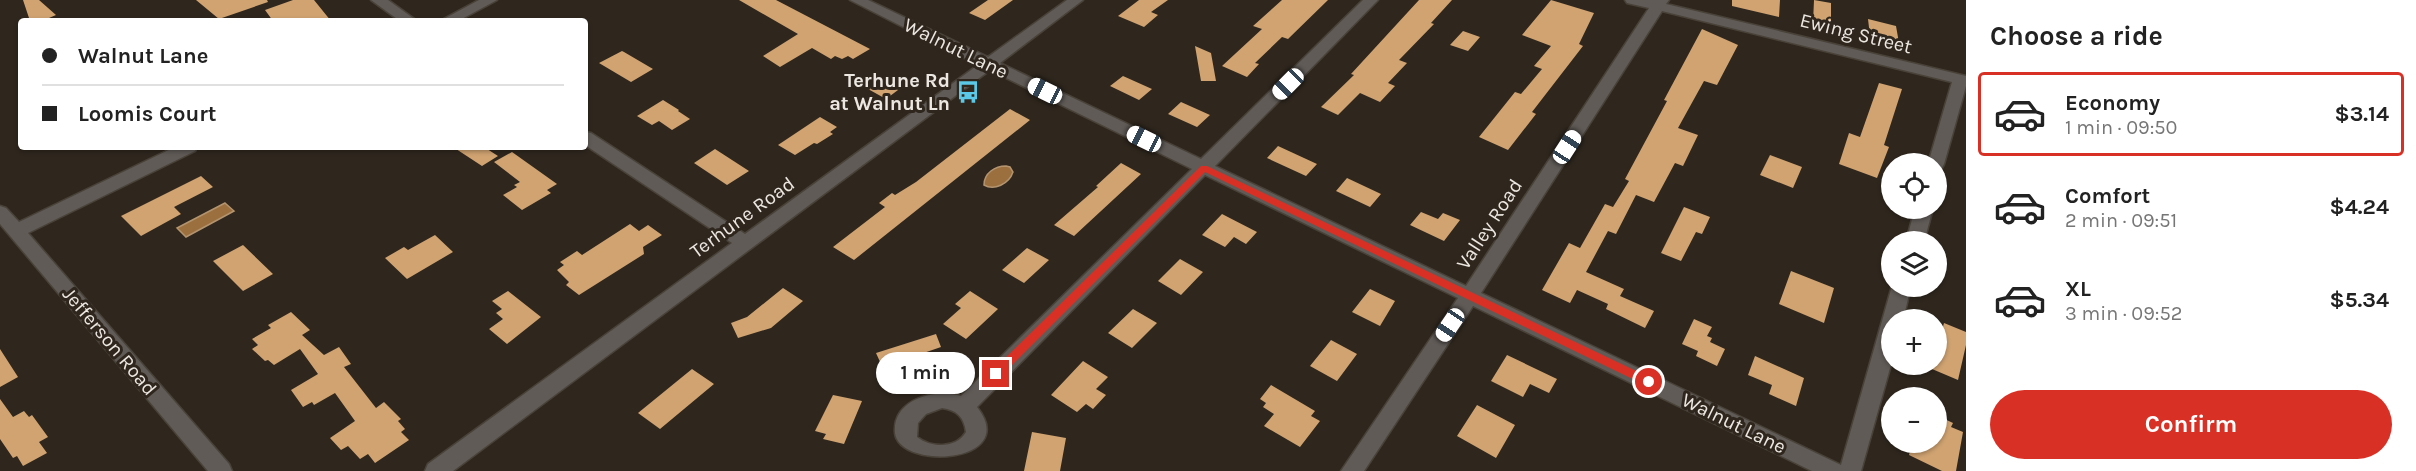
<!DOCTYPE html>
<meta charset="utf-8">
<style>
body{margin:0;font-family:Karla,sans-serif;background:#f2f2f2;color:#222;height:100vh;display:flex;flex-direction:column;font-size:22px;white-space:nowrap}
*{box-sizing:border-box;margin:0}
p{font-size:20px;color:#767676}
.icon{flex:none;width:33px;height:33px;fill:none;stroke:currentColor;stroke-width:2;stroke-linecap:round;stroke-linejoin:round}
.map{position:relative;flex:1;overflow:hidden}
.drawer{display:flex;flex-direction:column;background:#fff;width:450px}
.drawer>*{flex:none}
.guide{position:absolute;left:18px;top:18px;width:570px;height:132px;border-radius:6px;box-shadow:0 2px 4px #0004;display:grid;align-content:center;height:132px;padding:0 24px;background:#fff}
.tools{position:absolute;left:1881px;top:153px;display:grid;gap:12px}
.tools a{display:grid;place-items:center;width:66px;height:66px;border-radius:50%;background:#fff;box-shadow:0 2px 4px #0004;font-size:30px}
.end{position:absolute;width:27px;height:27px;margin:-14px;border:8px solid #d93025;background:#fff;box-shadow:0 0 0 3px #fff}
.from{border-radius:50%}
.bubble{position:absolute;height:42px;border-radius:21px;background:#fff;box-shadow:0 2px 4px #0004;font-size:20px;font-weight:700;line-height:42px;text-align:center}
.car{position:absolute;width:18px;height:36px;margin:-18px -9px;border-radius:8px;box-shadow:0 0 4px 2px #0007;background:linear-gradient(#fff 24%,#345 0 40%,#fff 0 76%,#345 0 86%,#fff 0)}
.guide b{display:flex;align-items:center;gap:21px;height:57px;font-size:22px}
.guide b+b{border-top:2px solid #e0e0e0}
.guide i{width:15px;height:15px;background:#222}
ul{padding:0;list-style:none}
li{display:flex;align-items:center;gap:18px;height:84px;margin:0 12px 9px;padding:0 12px;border:3px solid transparent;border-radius:6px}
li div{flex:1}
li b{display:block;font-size:22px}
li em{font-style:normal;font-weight:700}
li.current{border-color:#d93025}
li>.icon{width:54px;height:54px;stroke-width:1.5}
h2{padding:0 24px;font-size:27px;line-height:72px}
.primary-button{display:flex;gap:12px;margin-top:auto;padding:12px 24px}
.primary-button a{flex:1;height:69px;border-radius:36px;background:#d93025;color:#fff;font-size:24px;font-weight:700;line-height:69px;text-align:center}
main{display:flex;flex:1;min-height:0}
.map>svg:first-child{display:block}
</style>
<main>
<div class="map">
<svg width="1966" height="471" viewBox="0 0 1966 471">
<rect width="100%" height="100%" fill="#2f271e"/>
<path fill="#9b703e" stroke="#b3946f" stroke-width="1.5" d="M 1006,166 L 1010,167 L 1013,172 C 1009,184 994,191 984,185 C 984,173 995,166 1006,166 Z
M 225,203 L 234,211 L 186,237 L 177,228 Z"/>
<path fill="#d0a371" d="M 23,0 L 39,0 L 56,15 L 42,21 L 30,21 Z
M 196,0 L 267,0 L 268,2 L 219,19 Z
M 293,0 L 314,0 L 331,21 L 273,21 L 265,10 Z
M 739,0 L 776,0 L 870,49 L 853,59 L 848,56 L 842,59 L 835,56 L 831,59 L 812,48 L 780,67 L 763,56 L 798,34 Z
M 988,0 L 1013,0 L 985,20 L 969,13 Z
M 1139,0 L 1168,0 L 1151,12 L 1158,15 L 1144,27 L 1118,16 Z
M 1282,0 L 1328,0 L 1288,39 L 1282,37 L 1255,63 L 1259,64 L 1247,77 L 1222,66 L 1262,29 L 1253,26 Z
M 1419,0 L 1452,0 L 1431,23 L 1434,24 L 1399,60 L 1407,63 L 1388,83 L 1395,86 L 1380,102 L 1360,93 L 1338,115 L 1321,107 L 1354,75 L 1351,74 Z
M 1551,0 L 1594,13 L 1579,44 L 1583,46 L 1532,112 L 1536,114 L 1508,150 L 1479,137 L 1515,92 L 1521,94 L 1542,69 L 1534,66 L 1551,46 L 1522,35 Z
M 1732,0 L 1780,0 L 1779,17 L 1732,6 Z
M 1814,0 L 1831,3 L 1831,28 L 1813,23 Z
M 1868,19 L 1896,26 L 1899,43 L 1870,36 Z
M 1702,29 L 1738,45 L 1717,85 L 1704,81 L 1678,128 L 1698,135 L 1683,166 L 1675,163 L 1654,202 L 1636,195 L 1616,234 L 1608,231 L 1586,272 L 1624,289 L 1620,296 L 1654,311 L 1645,328 L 1606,309 L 1608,304 L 1577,290 L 1570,303 L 1542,290 L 1569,243 L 1580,248 L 1605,204 L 1613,207 L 1629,181 L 1625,179 L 1667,101 L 1664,100 Z
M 1463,31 L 1480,37 L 1468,51 L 1450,45 Z
M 1195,46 L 1211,53 L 1216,81 L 1201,81 Z
M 622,51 L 624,52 L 653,69 L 631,82 L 599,63 Z
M 889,75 L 906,84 L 886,99 L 868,89 Z
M 1123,76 L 1152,89 L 1139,100 L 1110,86 Z
M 1879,83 L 1902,89 L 1884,145 L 1889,147 L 1877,178 L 1839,164 L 1849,133 L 1860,137 Z
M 663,100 L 679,110 L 678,111 L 690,119 L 672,130 L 659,121 L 652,125 L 637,116 Z
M 1181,102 L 1210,115 L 1197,127 L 1168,114 Z
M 1010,109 L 1030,120 L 854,260 L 833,247 L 885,207 L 879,203 L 892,193 L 895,195 L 916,182 Z
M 820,117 L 837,127 L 830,132 L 833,134 L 817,144 L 814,143 L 795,155 L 778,145 Z
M 1278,146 L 1317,164 L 1306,176 L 1267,158 Z
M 453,147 L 484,147 L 498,156 L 482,166 Z
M 715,149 L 749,171 L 727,185 L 694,163 Z
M 512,152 L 557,184 L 547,190 L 551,193 L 522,210 L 503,195 L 517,187 L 514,185 L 520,182 L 494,162 Z
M 1770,155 L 1802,167 L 1793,188 L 1760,175 Z
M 1121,163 L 1141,174 L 1074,236 L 1054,225 L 1098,187 L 1096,186 Z
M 201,176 L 213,187 L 174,207 L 181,214 L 141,236 L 121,216 Z
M 1347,178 L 1381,194 L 1370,207 L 1336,191 Z
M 1684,207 L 1710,217 L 1702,234 L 1696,232 L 1681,261 L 1661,253 Z
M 1421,212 L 1438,219 L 1443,213 L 1460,220 L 1444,241 L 1410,225 Z
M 1222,214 L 1257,232 L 1246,244 L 1234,237 L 1225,247 L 1202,235 Z
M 630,224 L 639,231 L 648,225 L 662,235 L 643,247 L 644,254 L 579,295 L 566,285 L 569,282 L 557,270 L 564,265 L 560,262 L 577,251 L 582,255 Z
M 435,235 L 453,252 L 407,279 L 385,258 L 404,247 L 408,250 Z
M 243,245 L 273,274 L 243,291 L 213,261 Z
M 1027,248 L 1049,260 L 1024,283 L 1002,270 Z
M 1180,259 L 1203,272 L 1181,295 L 1158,281 Z
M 1791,271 L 1834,288 L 1824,323 L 1779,304 Z
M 783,288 L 803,301 L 771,328 L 738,338 L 731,323 L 747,317 Z
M 1370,289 L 1395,301 L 1380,326 L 1352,312 Z
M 508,291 L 541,317 L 507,344 L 489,329 L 503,319 L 496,313 L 502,309 L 492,301 Z
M 970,291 L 998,309 L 966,339 L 943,324 L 961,308 L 955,304 Z
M 1133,309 L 1157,323 L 1132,348 L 1108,333 Z
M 291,312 L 310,330 L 302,335 L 324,355 L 339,347 L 351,364 L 344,367 L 376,408 L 384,402 L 401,419 L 398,421 L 405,429 L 401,432 L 409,440 L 375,463 L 368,454 L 360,459 L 348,446 L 341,450 L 330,438 L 355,421 L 335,393 L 314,405 L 312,402 L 303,407 L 291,390 L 318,374 L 300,349 L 274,365 L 268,360 L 265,361 L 252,349 L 258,345 L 252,339 L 271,328 L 268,325 Z
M 1694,319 L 1712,327 L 1707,336 L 1712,338 L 1710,342 L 1725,349 L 1717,366 L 1696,356 L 1698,351 L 1682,344 Z
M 1944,323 L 1966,332 L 1966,345 L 1958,380 L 1932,369 L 1933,364 L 1936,364 L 1936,351 Z
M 936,334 L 941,347 L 912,357 L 916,365 L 886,375 L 876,353 Z
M 1331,340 L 1357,354 L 1337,381 L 1310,366 Z
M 0,349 L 18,377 L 0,387 Z
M 1507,355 L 1557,379 L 1549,393 L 1530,384 L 1523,397 L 1491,381 Z
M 1755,356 L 1804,378 L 1796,406 L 1769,394 L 1772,385 L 1748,375 Z
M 1083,361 L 1108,377 L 1096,389 L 1106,395 L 1093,409 L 1086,404 L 1077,412 L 1051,395 Z
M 692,369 L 714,384 L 660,429 L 638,413 Z
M 1271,385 L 1315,411 L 1311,416 L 1320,421 L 1300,447 L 1264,426 L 1274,414 L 1263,407 L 1266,403 L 1260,399 Z
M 833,395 L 862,401 L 844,444 L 823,439 L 826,434 L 815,431 Z
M 0,399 L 13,417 L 24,411 L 29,417 L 32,415 L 48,437 L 39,442 L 47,453 L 23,466 L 17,456 L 13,458 L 0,439 Z
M 1477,405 L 1515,425 L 1496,458 L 1457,436 Z
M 1936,415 L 1953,423 L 1951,427 L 1963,432 L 1956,471 L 1942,471 L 1909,455 L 1912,442 L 1936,442 Z
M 1032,432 L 1066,438 L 1060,471 L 1024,471 Z"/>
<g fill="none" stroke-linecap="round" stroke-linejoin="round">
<g stroke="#494239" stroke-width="3">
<path id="minor" d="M 371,0 L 388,0 L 417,21 L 400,21 Z
M 479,0 L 497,0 L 458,21 L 440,21 Z
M 850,0 L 868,0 L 988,57 L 1067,0 L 1083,0 L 1000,63 L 1201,159 L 1363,0 L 1378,0 L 1215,166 L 1466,286 L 1649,8 L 1627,3 L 1625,0 L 1669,0 L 1666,4 L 1966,76 L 1966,86 L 1944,164 L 1942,168 L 1936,169 L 1936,164 L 1928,164 L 1952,82 L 1662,11 L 1481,293 L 1841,465 L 1892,286 L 1911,286 L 1903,320 L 1892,320 L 1892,361 L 1861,471 L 1812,471 L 1473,306 L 1364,471 L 1341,471 L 1458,298 L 1205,175 L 977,407 C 1021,463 900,471 895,433 C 892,399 936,388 961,396 L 1192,169 L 990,70 L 453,471 L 425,471 L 428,464 L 732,243 L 585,145 L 585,132 L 591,133 L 745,234 L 978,65 ZM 942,408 C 957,410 964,417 966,432 C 956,449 931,448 917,437 L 918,423 L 926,414 Z
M 175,147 L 197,147 L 195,151 L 28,233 L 229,464 L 232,471 L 208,471 L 0,224 L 0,206 L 6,208 L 19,222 Z
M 1915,208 L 1933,208 L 1924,242 L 1906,242 Z"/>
</g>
<use href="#minor" fill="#605b57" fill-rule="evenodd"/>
</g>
<path fill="#d93025" d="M 1201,166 L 1207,166 L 1653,379 L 1654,382 L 1653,385 L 1645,385 L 1205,172 L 1000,377 L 992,377 L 992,371 Z"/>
<defs>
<g id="bus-bare" transform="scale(1.8)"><path d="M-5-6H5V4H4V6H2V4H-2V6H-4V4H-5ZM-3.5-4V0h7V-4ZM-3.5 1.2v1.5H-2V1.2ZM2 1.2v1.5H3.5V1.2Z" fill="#5ac8e6" stroke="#2f271e" stroke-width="2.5" paint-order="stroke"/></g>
</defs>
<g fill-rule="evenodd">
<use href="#bus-bare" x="968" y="92"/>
</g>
<g text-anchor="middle" stroke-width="6" stroke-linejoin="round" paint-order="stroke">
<g font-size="20" fill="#ece7e1" stroke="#2f271e">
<text transform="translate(1856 33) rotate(14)" y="7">Ewing Street</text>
<text transform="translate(956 48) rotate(26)" y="7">Walnut Lane</text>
<text transform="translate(742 217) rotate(-36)" y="7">Terhune Road</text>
<text transform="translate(1489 224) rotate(-57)" y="7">Valley Road</text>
<text transform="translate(110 341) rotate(50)" y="7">Jefferson Road</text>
<text transform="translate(1734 423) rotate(26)" y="7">Walnut Lane</text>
</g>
<g font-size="20" font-weight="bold" fill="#ece7e1" stroke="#2f271e" text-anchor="end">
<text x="950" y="87">Terhune Rd<tspan x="950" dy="23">at Walnut Ln</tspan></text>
</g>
</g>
</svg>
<div class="tools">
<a><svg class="icon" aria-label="locate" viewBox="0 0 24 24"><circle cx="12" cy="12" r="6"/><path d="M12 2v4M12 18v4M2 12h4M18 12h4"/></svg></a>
<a><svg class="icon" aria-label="layers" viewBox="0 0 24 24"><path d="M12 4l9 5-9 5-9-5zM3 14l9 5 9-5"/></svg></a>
<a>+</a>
<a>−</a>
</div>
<i class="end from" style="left:1649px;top:382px"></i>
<i class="end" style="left:996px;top:374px"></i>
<div class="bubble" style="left:876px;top:352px;width:99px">1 min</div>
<i class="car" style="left:1288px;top:84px;rotate:225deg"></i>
<i class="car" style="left:1045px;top:91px;rotate:296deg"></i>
<i class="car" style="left:1144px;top:139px;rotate:296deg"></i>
<i class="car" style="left:1567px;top:147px;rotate:33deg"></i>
<i class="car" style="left:1450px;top:325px;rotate:214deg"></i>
<div class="guide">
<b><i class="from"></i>Walnut Lane</b>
<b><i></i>Loomis Court</b>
</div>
</div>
<section class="drawer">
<h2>Choose a ride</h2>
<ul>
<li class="current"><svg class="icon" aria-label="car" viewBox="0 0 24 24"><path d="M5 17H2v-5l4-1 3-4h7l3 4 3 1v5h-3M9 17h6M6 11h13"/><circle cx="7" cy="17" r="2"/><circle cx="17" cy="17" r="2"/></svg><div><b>Economy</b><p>1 min · 09:50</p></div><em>$3.14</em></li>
<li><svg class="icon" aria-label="car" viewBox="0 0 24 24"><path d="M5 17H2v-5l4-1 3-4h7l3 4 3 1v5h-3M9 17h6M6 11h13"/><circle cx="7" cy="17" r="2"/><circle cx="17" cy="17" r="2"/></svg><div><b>Comfort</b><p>2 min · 09:51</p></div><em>$4.24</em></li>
<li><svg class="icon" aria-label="car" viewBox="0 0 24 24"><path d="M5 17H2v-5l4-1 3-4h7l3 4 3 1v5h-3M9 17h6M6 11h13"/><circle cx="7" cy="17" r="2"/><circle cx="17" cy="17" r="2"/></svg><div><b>XL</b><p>3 min · 09:52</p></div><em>$5.34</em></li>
</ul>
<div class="primary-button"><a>Confirm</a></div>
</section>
</main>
